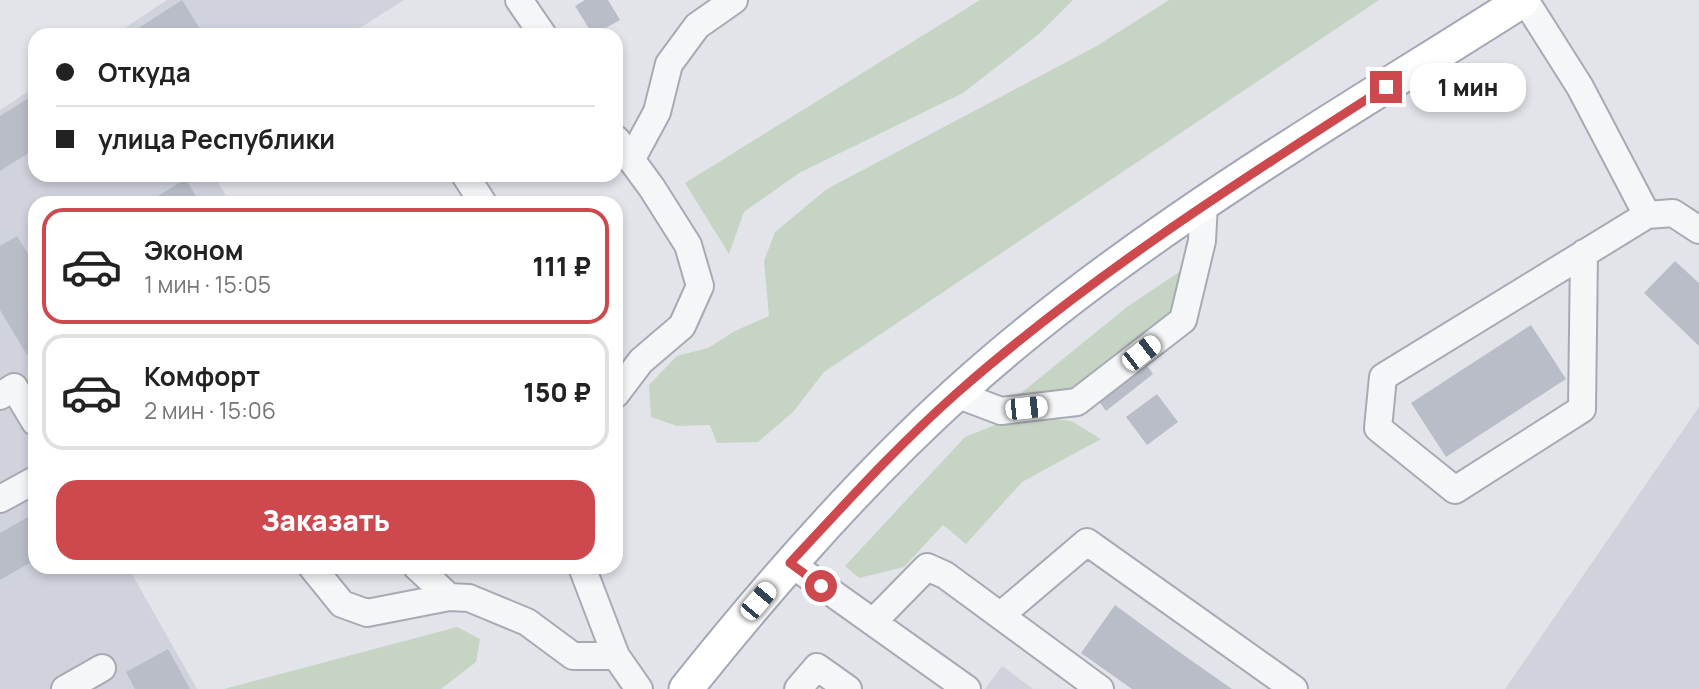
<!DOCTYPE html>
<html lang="ru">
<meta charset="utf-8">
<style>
body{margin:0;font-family:Manrope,sans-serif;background:#f6f6f6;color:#222;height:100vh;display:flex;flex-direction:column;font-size:26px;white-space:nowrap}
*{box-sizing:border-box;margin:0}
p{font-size:23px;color:#767676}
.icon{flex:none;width:38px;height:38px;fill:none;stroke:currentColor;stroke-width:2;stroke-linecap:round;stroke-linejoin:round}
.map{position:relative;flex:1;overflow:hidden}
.sheet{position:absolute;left:28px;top:196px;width:595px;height:378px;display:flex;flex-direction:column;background:#fff;border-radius:21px;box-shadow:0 4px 10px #0003}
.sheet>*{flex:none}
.top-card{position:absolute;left:28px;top:28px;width:595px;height:154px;border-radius:21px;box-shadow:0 4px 10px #0003;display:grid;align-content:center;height:154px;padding:0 28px;background:#fff}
.end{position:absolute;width:32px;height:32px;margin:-16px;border:9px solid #cd494e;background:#fff;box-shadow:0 0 0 4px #fff}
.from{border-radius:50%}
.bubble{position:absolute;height:49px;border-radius:21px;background:#fff;box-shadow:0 4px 10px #0003;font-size:23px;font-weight:800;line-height:49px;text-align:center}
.car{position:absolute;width:21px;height:42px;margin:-21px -10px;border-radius:9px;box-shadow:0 0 5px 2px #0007;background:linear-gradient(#fff 24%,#345 0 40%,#fff 0 76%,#345 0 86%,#fff 0)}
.top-card b{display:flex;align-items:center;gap:24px;height:66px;font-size:26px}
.top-card b+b{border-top:2px solid #e0e0e0}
.top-card i{width:18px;height:18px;background:#222}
ul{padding:12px 0 0;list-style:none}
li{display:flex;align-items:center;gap:21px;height:116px;margin:0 14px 10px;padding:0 14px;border:4px solid #e0e0e0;border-radius:21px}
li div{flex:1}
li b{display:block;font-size:26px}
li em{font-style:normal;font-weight:800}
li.on{border-color:#cd494e}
li>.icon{width:63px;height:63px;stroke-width:1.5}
.button{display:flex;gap:14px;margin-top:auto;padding:14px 28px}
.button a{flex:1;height:80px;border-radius:21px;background:#cd494e;color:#fff;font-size:28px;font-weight:800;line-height:80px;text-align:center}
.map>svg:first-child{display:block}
</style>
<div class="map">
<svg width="1699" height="689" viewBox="0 0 1699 689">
<rect width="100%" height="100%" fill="#e2e4ea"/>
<path fill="#d0d3dc" d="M 167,0 L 404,0 L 349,35 L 114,35 Z
M 35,87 L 35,175 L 214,175 L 230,203 L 35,203 L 35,567 L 128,567 L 197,689 L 0,689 L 0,110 Z
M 1699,407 L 1699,689 L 1505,689 Z
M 1002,666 L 1033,689 L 985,689 Z"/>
<path fill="#c5d4c3" d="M 980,0 L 1073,0 L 1039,34 L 963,93 L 799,173 L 744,212 L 729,254 L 685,183 Z
M 1169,0 L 1379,0 L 824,372 L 793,412 L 758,442 L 717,443 L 710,425 L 677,426 L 651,417 L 649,385 L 677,356 L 708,348 L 735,331 L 769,316 L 764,261 L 775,232 L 827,189 L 1095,47 Z
M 1185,268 L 1173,311 L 1069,393 L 1044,397 L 1020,394 L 1127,307 Z
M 1046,418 L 1071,421 L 1101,439 L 1022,482 L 966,544 L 943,525 L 904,567 L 859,578 L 845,566 L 965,437 L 1000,423 Z
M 457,627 L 480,639 L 476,662 L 441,689 L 224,689 Z"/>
<path fill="#b9bdc7" d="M 182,0 L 204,35 L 128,35 Z
M 585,0 L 608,0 L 620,20 L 593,35 L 575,6 Z
M 35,94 L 35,149 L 0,171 L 0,116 Z
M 186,179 L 200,203 L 146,203 Z
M 17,236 L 35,265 L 35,350 L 27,355 L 0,310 L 0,246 Z
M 1675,261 L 1699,283 L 1699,346 L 1644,293 Z
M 1531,325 L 1566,379 L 1446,457 L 1411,403 Z
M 1137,352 L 1153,374 L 1106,411 L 1089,388 Z
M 1157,394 L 1178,422 L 1147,445 L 1126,417 Z
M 35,513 L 35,560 L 0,580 L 0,533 Z
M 1115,605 L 1175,649 L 1232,689 L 1132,689 L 1081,653 Z
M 168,649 L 190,689 L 135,689 L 126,672 Z"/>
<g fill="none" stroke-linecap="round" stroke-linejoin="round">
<g stroke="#a7aab4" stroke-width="30">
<path id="minor" d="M 519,0 L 543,35
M 1525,0 L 1580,87 L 1647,215 L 1673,213 L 1699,230
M 616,139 L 652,188 L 688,245 L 700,286 L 682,326 L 641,361 L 616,394
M 631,160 L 657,112 L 669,64 L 697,26 L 734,0
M 465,175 L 483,203
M 1584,253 L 1582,409 L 1455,490 L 1378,428 L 1383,377 L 1647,215
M 956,394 L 1001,411 L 1077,402 L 1183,320 L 1202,241 L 1204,204
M 0,396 L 14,387 L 35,422
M 0,499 L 35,480
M 790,563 L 967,689
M 312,567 L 342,604 L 367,613 L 449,597 L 469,598 L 527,622 L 573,656 L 616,656
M 417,567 L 449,597
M 582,567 L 616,656 L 639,689
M 1001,615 L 1087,542 L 1294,689
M 873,622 L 927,567 L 945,575 L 1100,689
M 65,689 L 102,668
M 798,689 L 817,667 L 848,689"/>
</g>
<g stroke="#a1a7b6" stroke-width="37">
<path id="major" d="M 686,689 C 769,585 857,484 956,394 C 1126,239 1330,123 1523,0"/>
</g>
<use href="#minor" stroke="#f5f6f8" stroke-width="26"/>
<use href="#major" stroke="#fff" stroke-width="33"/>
</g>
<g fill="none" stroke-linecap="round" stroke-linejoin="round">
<path stroke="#cd494e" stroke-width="9" d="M 821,586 L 790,563 C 844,505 898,445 958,392 C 1090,276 1238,182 1386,87"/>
</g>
</svg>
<i class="end from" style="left:821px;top:586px"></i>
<i class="end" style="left:1386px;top:87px"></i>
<div class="bubble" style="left:1410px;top:63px;width:116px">1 мин</div>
<i class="car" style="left:1141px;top:353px;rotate:52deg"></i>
<i class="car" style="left:1026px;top:408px;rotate:84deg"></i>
<i class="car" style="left:758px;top:601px;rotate:40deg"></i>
<div class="top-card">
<b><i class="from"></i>Откуда</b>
<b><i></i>улица Республики</b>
</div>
<section class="sheet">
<ul>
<li class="on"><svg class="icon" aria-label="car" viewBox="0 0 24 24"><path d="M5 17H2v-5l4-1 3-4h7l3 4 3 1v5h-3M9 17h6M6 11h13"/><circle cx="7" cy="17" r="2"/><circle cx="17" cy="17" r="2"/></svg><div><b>Эконом</b><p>1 мин · 15:05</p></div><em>111 ₽</em></li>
<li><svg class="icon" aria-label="car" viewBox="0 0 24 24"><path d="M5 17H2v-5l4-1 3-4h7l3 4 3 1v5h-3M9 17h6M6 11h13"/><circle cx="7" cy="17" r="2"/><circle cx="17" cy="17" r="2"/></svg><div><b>Комфорт</b><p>2 мин · 15:06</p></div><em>150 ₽</em></li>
</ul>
<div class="button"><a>Заказать</a></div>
</section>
</div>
